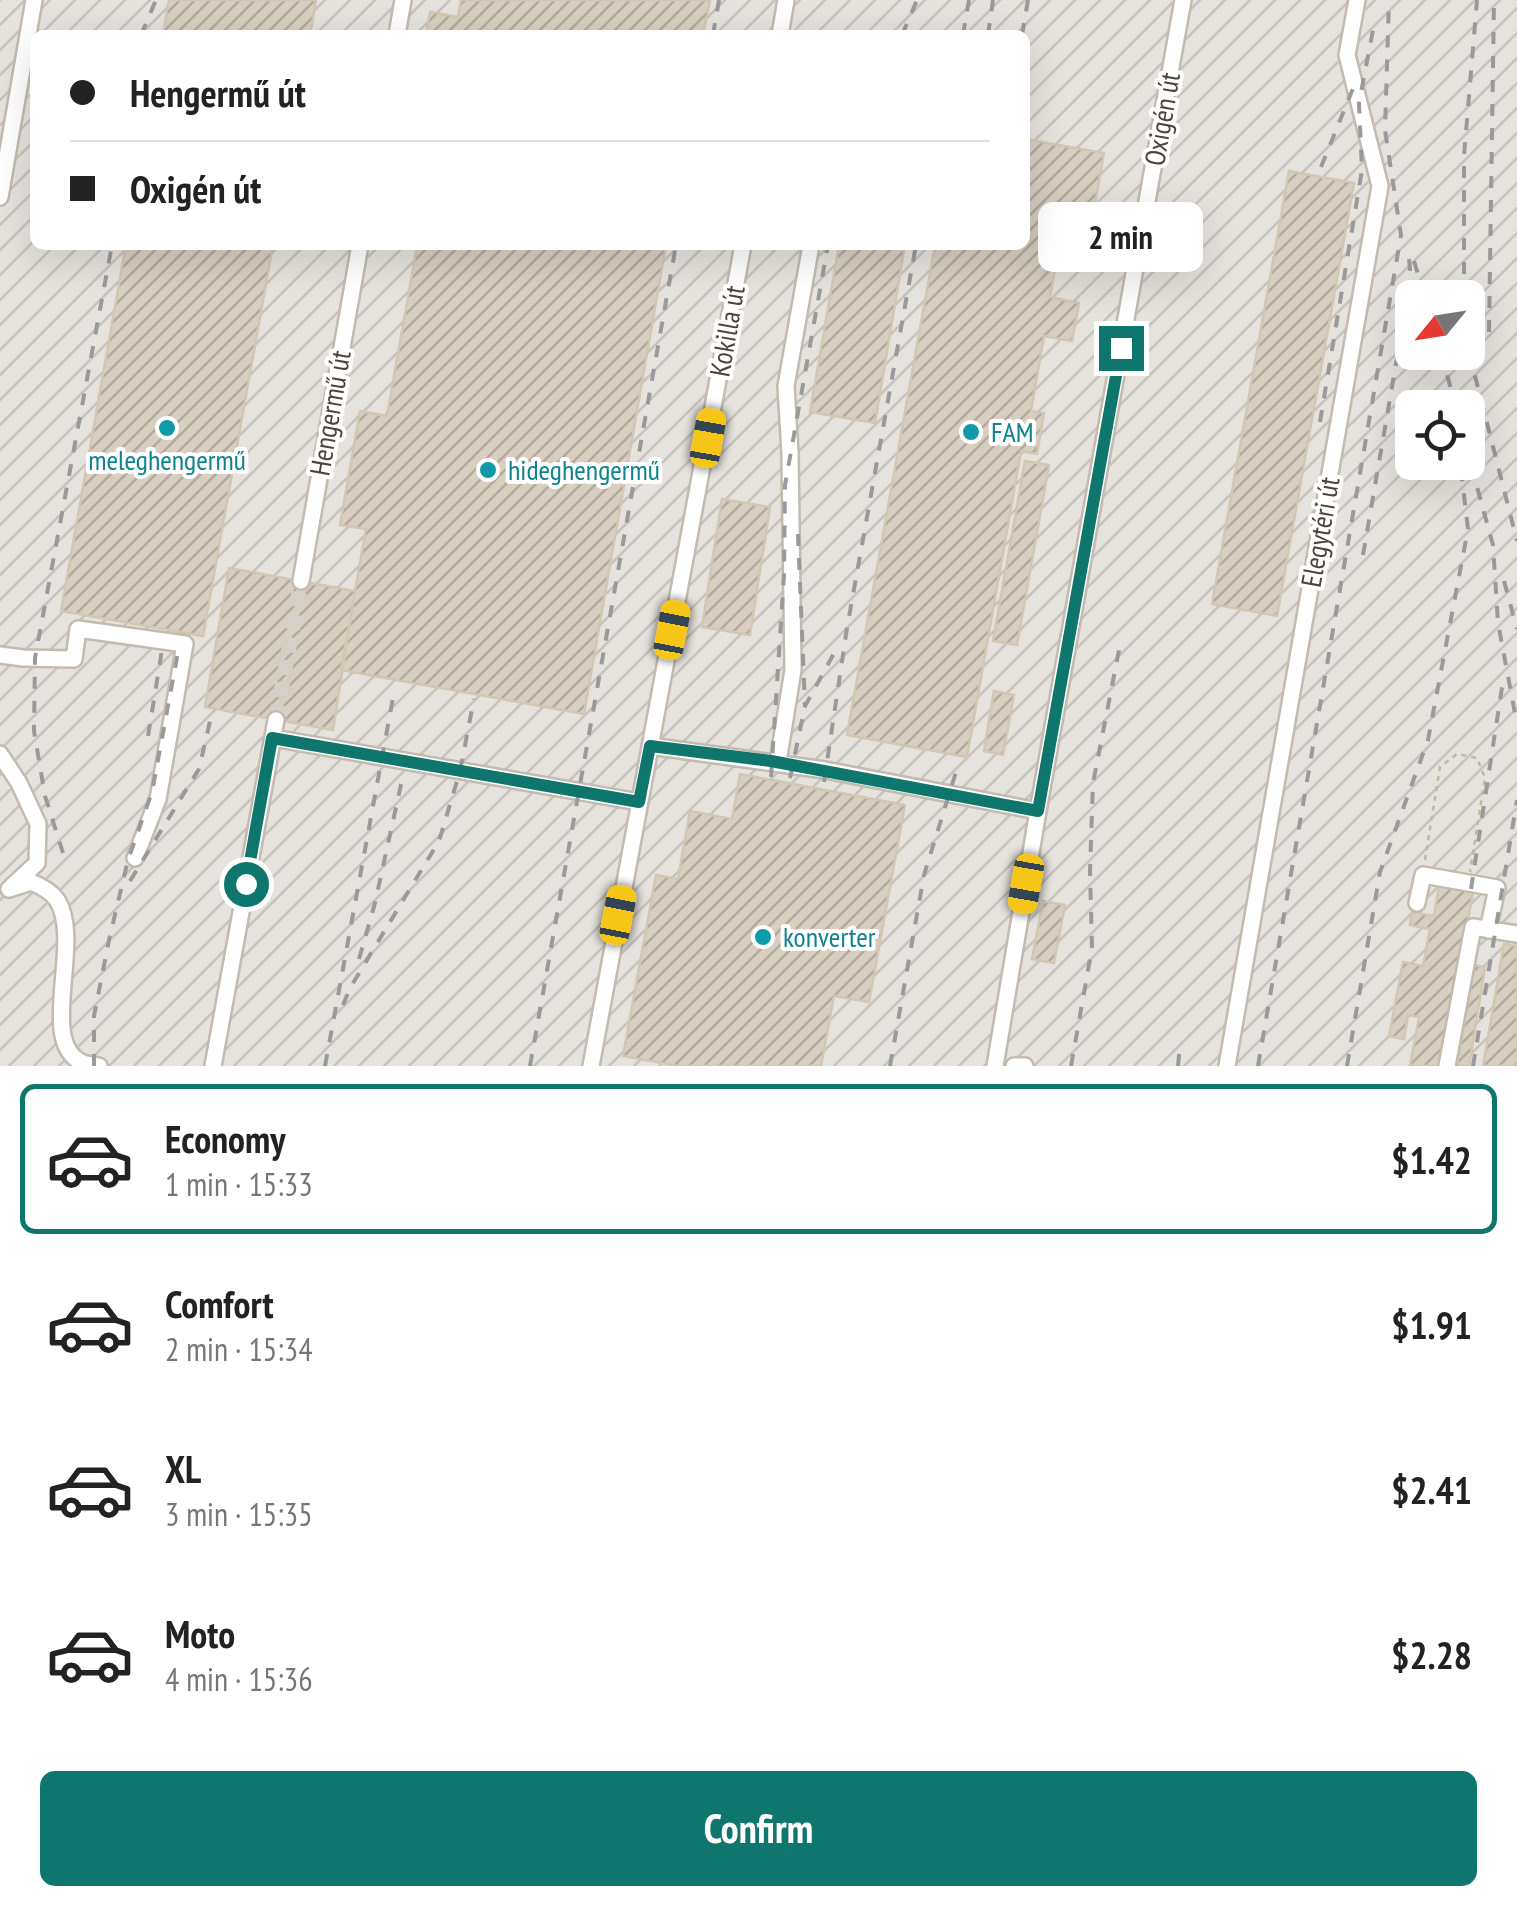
<!DOCTYPE html>
<meta charset="utf-8">
<style>
body{margin:0;font-family:"PT Sans Narrow",sans-serif;background:#f2f2f2;color:#222;height:100vh;display:flex;flex-direction:column;font-size:38px;white-space:nowrap}
*{box-sizing:border-box;margin:0}
p{font-size:32px;color:#767676}
.icon{flex:none;width:55px;height:55px;fill:none;stroke:currentColor;stroke-width:2;stroke-linecap:round;stroke-linejoin:round}
.map{position:relative;height:1066px;overflow:hidden}
.drawer{display:flex;flex-direction:column;background:#fff;flex:1}
.drawer>*{flex:none}
.guide{position:absolute;left:30px;top:30px;width:1000px;height:220px;border-radius:15px;box-shadow:0 10px 40px #0002;display:grid;align-content:center;height:220px;padding:0 40px;background:#fff}
.needle{width:65px;rotate:240deg}
.fabs{position:absolute;left:1395px;top:280px;display:grid;gap:20px}
.fabs a{display:grid;place-items:center;width:90px;height:90px;border-radius:15px;background:#fff;box-shadow:0 10px 40px #0002;font-size:50px}
.end{position:absolute;width:45px;height:45px;margin:-22px;border:12px solid #0f766e;background:#fff;box-shadow:0 0 0 5px #fff}
.from{border-radius:50%}
.bubble{position:absolute;height:70px;border-radius:15px;background:#fff;box-shadow:0 10px 40px #0002;font-size:32px;font-weight:700;line-height:70px;text-align:center}
.car{position:absolute;width:30px;height:60px;margin:-30px -15px;border-radius:12px;box-shadow:0 0 8px 2px #0007;background:linear-gradient(#f5c518 24%,#345 0 40%,#f5c518 0 76%,#345 0 86%,#f5c518 0)}
.guide b{display:flex;align-items:center;gap:35px;height:95px;font-size:38px}
.guide b+b{border-top:2px solid #e0e0e0}
.guide i{width:25px;height:25px;background:#222}
ul{padding:18px 0 0;list-style:none}
li{display:flex;align-items:center;gap:30px;height:150px;margin:0 20px 15px;padding:0 20px;border:5px solid transparent;border-radius:15px}
li div{flex:1}
li b{display:block;font-size:38px}
li em{font-style:normal;font-weight:700}
li.on{border-color:#0f766e}
li>.icon{width:90px;height:90px;stroke-width:1.5}
.cta{display:flex;gap:20px;margin-top:auto;padding:20px 40px}
.cta a{flex:1;height:115px;border-radius:15px;background:#0f766e;color:#fff;font-size:40px;font-weight:700;line-height:115px;text-align:center}
.map>svg:first-child{display:block}
</style>
<div class="map">
<svg width="1517" height="1066" viewBox="0 0 1517 1066">
<defs>
<pattern id="industrial-furrows" width="10" height="10" patternUnits="userSpaceOnUse" patternTransform="scale(2.5)"><rect width="10" height="10" fill="#e6e2dd"/><path d="M-1 1l2-2M0 10L10 0M9 11l2-2" fill="none" stroke="#c7c3be"/></pattern>
<pattern id="building-hatch" width="6" height="6" patternUnits="userSpaceOnUse" patternTransform="scale(2.5)"><rect width="6" height="6" fill="#d8cfc1"/><path d="M-1 1l2-2M0 6l6-6M5 7l2-2" fill="none" stroke="#b1aa9e"/></pattern>
</defs>
<rect width="100%" height="100%" fill="#f6f3ec"/>
<path fill="url(#industrial-furrows)" fill-rule="evenodd" d="M 0,0 L 1517,0 L 1517,1066 L 0,1066 ZM 35,35 L 1025,35 L 1025,245 L 35,245 ZM 1412,298 L 1468,298 L 1468,352 L 1412,352 ZM 1412,408 L 1468,408 L 1468,462 L 1412,462 Z"/>
<path fill="url(#building-hatch)" stroke="#d3c7b4" stroke-width="2.5" d="M 169,0 L 316,0 L 310,35 L 163,35 Z
M 461,0 L 710,0 L 703,35 L 426,35 L 430,12 L 458,17 Z
M 1025,139 L 1104,153 L 1091,226 L 1064,221 L 1050,297 L 1079,303 L 1072,341 L 1044,336 L 1031,411 L 1044,413 L 1037,454 L 1021,451 L 967,757 L 847,735 L 935,245 L 1025,245 Z
M 1289,171 L 1354,183 L 1277,616 L 1212,604 Z
M 126,245 L 273,245 L 203,636 L 61,611 Z
M 413,245 L 666,245 L 584,714 L 341,670 L 366,529 L 340,525 L 360,411 L 387,416 L 417,246 Z
M 839,245 L 905,245 L 875,423 L 810,412 Z
M 1025,461 L 1049,465 L 1017,645 L 993,641 Z
M 722,499 L 770,507 L 750,635 L 702,627 Z
M 229,568 L 355,591 L 333,730 L 205,707 Z
M 994,691 L 1014,695 L 1003,755 L 984,751 Z
M 740,774 L 905,805 L 869,1002 L 834,996 L 821,1066 L 678,1066 L 623,1056 L 656,875 L 678,879 L 690,811 L 732,819 Z
M 1439,886 L 1473,892 L 1442,1066 L 1410,1066 L 1419,1017 L 1408,1015 L 1404,1039 L 1389,1036 L 1403,962 L 1423,966 L 1430,929 L 1410,925 L 1412,912 L 1434,916 Z
M 1043,901 L 1065,905 L 1054,963 L 1032,959 Z
M 1504,944 L 1517,946 L 1517,1066 L 1483,1066 Z
M 1474,965 L 1485,967 L 1469,1066 L 1457,1066 Z"/>
<g fill="none" stroke-linecap="round" stroke-linejoin="round">
<path stroke="#d4d0c8" stroke-width="15" stroke-dasharray="15 8" stroke-linecap="butt" d="M 276,720 L 301,581"/>
<g stroke="#c2bbae" stroke-width="20">
<path id="minor" d="M 397,35 L 403,0
M 780,35 L 786,0
M 0,197 L 34,0
M 301,581 L 360,245
M 0,655 L 23,658 L 74,659 L 78,629 L 185,644 L 158,799 L 135,858
M 273,738 L 639,802
M 650,746 L 825,770 L 1038,811
M 0,754 L 19,783 L 38,824 L 37,863 L 12,886
M 778,762 L 793,670 L 790,453 L 786,386 L 811,245
M 9,889 L 31,882 C 41,886 51,891 57,900 C 84,942 36,1043 83,1063 C 88,1065 94,1065 99,1066
M 1417,903 L 1423,875 L 1497,888 L 1488,930
M 213,1066 L 276,720
M 591,1066 L 743,245
M 995,1066 L 1038,811 L 1183,0
M 1014,1066 L 1025,1066
M 1227,1066 L 1380,186 L 1347,55 L 1357,0
M 1447,1066 L 1473,927 L 1517,934"/>
</g>
<path stroke="#c4b79f" stroke-width="2.5" stroke-dasharray="5 5" stroke-linecap="butt" d="M 1425,860 L 1440,767 L 1457,754 L 1477,758 L 1485,778 L 1470,872"/>
<use href="#minor" stroke="#fff" stroke-width="15"/>
<path stroke="#9a9a9a" stroke-width="4" stroke-dasharray="12 12" stroke-linecap="butt" d="M 141,35 L 156,0
M 713,35 L 719,0
M 902,35 L 917,0
M 963,35 L 969,0
M 988,35 L 993,0
M 1022,35 L 1028,0
M 1321,167 L 1354,86
M 1414,261 L 1425,298
M 1464,298 L 1464,156 L 1477,0
M 1468,328 L 1473,368 L 1517,541
M 1489,332 L 1494,0
M 1441,352 L 1456,408
M 1320,422 L 1362,170 L 1359,103 L 1373,30
M 1471,465 L 1493,545 L 1498,623 L 1517,724
M 798,534 L 805,706
M 1363,555 L 1406,306 L 1410,269 L 1408,249
M 1504,581 L 1517,629
M 148,736 L 162,650
M 771,777 L 784,575 L 785,485 L 828,245
M 790,778 L 805,706 L 837,648
M 824,782 L 847,628 L 916,245
M 63,853 L 45,796 L 34,731 L 35,658 L 112,245
M 130,881 L 199,769 L 211,717
M 1471,889 L 1503,681
M 359,959 L 375,903 L 402,780
M 343,1005 L 350,988 L 439,841 L 460,771 L 474,699
M 94,1066 L 94,1016 L 109,940 L 128,860 L 152,792 L 178,652
M 325,1066 L 393,698
M 530,1066 L 676,245
M 890,1066 L 924,875 L 956,772
M 1071,1066 L 1092,948 L 1090,871 L 1093,783 L 1120,645
M 1178,1066 L 1180,1046
M 1258,1066 L 1401,235 L 1385,130 L 1389,0
M 1347,1066 L 1380,872 L 1428,740 L 1468,529 L 1460,462
M 1473,1066 L 1517,800"/>
</g>
<g fill="none" stroke-linecap="round" stroke-linejoin="round">
<path stroke="#0f766e" stroke-width="12" d="M 246,884 L 272,738 L 639,802 L 650,746 L 771,761 L 1038,811 L 1121,348"/>
</g>
<g fill="#0f9aa8" stroke="#fff" stroke-width="4">
<circle cx="167" cy="428" r="10"/>
<circle cx="971" cy="432" r="10"/>
<circle cx="488" cy="470" r="10"/>
<circle cx="763" cy="937" r="10"/>
</g>
<g text-anchor="middle" stroke-width="8" stroke-linejoin="round" paint-order="stroke">
<g font-size="28" fill="#4b4439" stroke="#fff">
<text transform="translate(1162 119) rotate(-80)" y="10">Oxigén út</text>
<text transform="translate(727 331) rotate(-80)" y="10">Kokilla út</text>
<text transform="translate(330 413) rotate(-80)" y="10">Hengermű út</text>
<text transform="translate(1320 532) rotate(-80)" y="10">Elegytéri út</text>
</g>
<g font-size="28" fill="#0d838f" stroke="#fff" text-anchor="start">
<text x="991" y="442">FAM</text>
<text x="167" y="470" text-anchor="middle">meleghengermű</text>
<text x="508" y="480">hideghengermű</text>
<text x="783" y="947">konverter</text>
</g>
</g>
</svg>
<div class="fabs">
<a><svg class="needle" viewBox="-14 -14 28 28"><path d="M0-13l5 13h-10z" fill="#e53935"/><path d="M0 13l5-13h-10z" fill="#767676"/></svg></a>
<a><svg class="icon" aria-label="locate" viewBox="0 0 24 24"><circle cx="12" cy="12" r="6"/><path d="M12 2v4M12 18v4M2 12h4M18 12h4"/></svg></a>
</div>
<i class="end from" style="left:246px;top:884px"></i>
<i class="end" style="left:1121px;top:348px"></i>
<div class="bubble" style="left:1038px;top:202px;width:165px">2 min</div>
<i class="car" style="left:708px;top:438px;rotate:10deg"></i>
<i class="car" style="left:672px;top:630px;rotate:11deg"></i>
<i class="car" style="left:1026px;top:884px;rotate:190deg"></i>
<i class="car" style="left:618px;top:915px;rotate:11deg"></i>
<div class="guide">
<b><i class="from"></i>Hengermű út</b>
<b><i></i>Oxigén út</b>
</div>
</div>
<section class="drawer">
<ul>
<li class="on"><svg class="icon" aria-label="car" viewBox="0 0 24 24"><path d="M5 17H2v-5l4-1 3-4h7l3 4 3 1v5h-3M9 17h6M6 11h13"/><circle cx="7" cy="17" r="2"/><circle cx="17" cy="17" r="2"/></svg><div><b>Economy</b><p>1 min · 15:33</p></div><em>$1.42</em></li>
<li><svg class="icon" aria-label="car" viewBox="0 0 24 24"><path d="M5 17H2v-5l4-1 3-4h7l3 4 3 1v5h-3M9 17h6M6 11h13"/><circle cx="7" cy="17" r="2"/><circle cx="17" cy="17" r="2"/></svg><div><b>Comfort</b><p>2 min · 15:34</p></div><em>$1.91</em></li>
<li><svg class="icon" aria-label="car" viewBox="0 0 24 24"><path d="M5 17H2v-5l4-1 3-4h7l3 4 3 1v5h-3M9 17h6M6 11h13"/><circle cx="7" cy="17" r="2"/><circle cx="17" cy="17" r="2"/></svg><div><b>XL</b><p>3 min · 15:35</p></div><em>$2.41</em></li>
<li><svg class="icon" aria-label="car" viewBox="0 0 24 24"><path d="M5 17H2v-5l4-1 3-4h7l3 4 3 1v5h-3M9 17h6M6 11h13"/><circle cx="7" cy="17" r="2"/><circle cx="17" cy="17" r="2"/></svg><div><b>Moto</b><p>4 min · 15:36</p></div><em>$2.28</em></li>
</ul>
<div class="cta"><a>Confirm</a></div>
</section>
